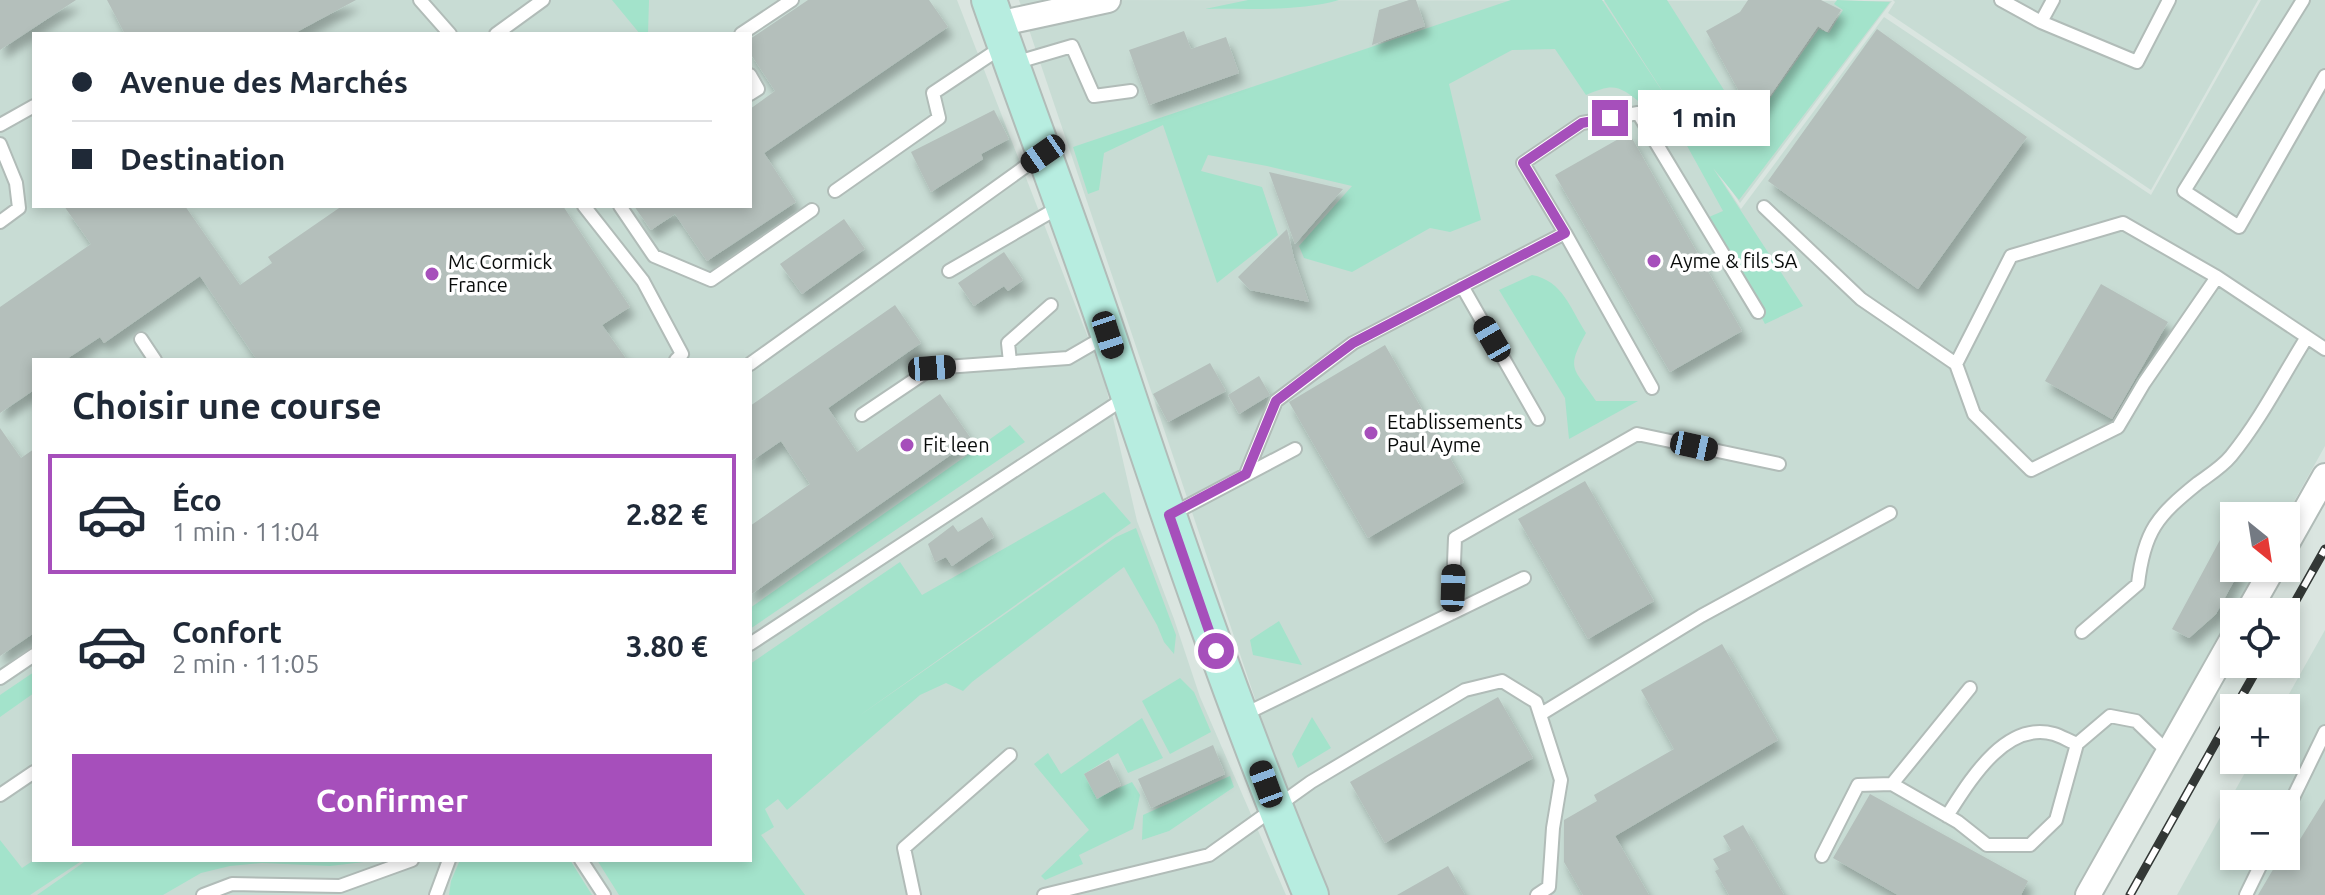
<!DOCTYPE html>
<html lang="fr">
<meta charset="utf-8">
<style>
body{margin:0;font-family:Ubuntu,sans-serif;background:#f6f6f7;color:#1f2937;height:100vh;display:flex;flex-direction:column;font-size:30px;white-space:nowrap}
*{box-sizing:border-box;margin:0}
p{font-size:26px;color:#747a83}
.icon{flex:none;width:44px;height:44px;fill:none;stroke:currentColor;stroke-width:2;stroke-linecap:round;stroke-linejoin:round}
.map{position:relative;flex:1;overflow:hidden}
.details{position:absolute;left:32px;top:358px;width:720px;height:504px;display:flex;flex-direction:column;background:#fff;border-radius:0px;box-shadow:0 4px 12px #0003}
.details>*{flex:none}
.top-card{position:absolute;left:32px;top:32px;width:720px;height:176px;border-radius:0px;box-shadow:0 4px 12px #0003;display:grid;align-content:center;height:176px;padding:0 40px;background:#fff}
.needle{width:52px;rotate:150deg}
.controls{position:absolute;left:2220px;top:502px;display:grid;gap:16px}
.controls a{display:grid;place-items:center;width:80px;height:80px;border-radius:0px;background:#fff;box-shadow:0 4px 12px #0003;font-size:40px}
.end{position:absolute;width:36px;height:36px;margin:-18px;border:10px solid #a64fbb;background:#fff;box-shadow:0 0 0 4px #fff}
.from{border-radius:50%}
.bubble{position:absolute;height:56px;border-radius:0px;background:#fff;box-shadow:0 4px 12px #0003;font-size:26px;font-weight:700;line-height:56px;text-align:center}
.car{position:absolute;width:24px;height:48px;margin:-24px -12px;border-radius:10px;box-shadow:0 0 6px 2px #0007;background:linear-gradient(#222 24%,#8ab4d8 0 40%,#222 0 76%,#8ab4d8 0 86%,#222 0)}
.top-card b{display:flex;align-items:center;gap:28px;height:76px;font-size:30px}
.top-card b+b{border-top:2px solid #e0e1e3}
.top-card i{width:20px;height:20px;background:#1f2937}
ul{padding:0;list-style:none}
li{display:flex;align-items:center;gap:24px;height:120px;margin:0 16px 12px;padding:0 24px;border:4px solid transparent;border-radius:0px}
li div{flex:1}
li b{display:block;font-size:30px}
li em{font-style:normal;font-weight:700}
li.selected{border-color:#a64fbb}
li>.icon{width:72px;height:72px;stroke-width:1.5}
h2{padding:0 40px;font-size:36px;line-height:96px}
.primary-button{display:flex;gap:16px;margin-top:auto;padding:16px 40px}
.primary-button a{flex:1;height:92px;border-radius:0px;background:#a64fbb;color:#fff;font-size:32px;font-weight:700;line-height:92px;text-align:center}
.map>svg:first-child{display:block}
</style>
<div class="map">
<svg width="2325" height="895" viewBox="0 0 2325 895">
<defs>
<filter id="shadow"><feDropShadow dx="5" dy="9" stdDeviation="4" flood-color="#0004"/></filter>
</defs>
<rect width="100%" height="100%" fill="#dae5e0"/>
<path fill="#c8dcd4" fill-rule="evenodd" d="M 0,0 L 957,0 L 1104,379 L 1137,521 L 1174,619 L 1200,697 L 1286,895 L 0,895 ZM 34,34 L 750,34 L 750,206 L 34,206 ZM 34,360 L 750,360 L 750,860 L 34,860 Z
M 1019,0 L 1892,1 L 1740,203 L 1657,81 L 1741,209 L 1884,17 L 2151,195 L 2261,0 L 2325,0 L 2325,446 L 2286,516 L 2234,516 L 2234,568 L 2257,568 L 2077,895 L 1328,895 L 1303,839 L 1271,746 Z
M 1893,0 L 2258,0 L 2151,190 L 1888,13 L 1895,2 Z
M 2325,630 L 2325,895 L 2177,895 L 2252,760 L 2286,760 L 2286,708 L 2281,708 ZM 2234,804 L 2286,804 L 2286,856 L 2234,856 Z"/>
<path fill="#a3e3cb" d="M 612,0 L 649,0 L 648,34 L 640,34 Z
M 1248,0 L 1339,0 C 1297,12 1248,8 1205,9 Z
M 1511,0 L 1602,0 L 1672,106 L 1604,0 L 1667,0 L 1729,98 L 1736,93 L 1754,121 L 1819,29 L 1829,33 L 1843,10 L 1834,4 L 1837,0 L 1890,2 L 1739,200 L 1713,168 L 1803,306 L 1765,324 L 1709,217 L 1723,211 L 1659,95 L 1643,105 C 1619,85 1614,83 1586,95 L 1555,49 L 1512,50 L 1449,84 L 1481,220 L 1450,232 L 1430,228 L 1352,272 L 1304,258 L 1299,246 L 1352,186 L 1267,166 L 1208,155 L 1201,171 L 1262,187 L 1278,235 L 1217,283 L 1163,125 L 1104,153 L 1099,190 L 1088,194 L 1073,147 Z
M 1532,275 C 1563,281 1570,308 1586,333 C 1565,371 1574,367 1596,401 L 1638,401 L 1569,439 L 1565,398 L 1499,290 Z
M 1010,425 L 1025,442 L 750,629 L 750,608 Z
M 1104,492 L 1131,523 L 856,718 L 1116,537 L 1136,528 L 1176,635 L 1174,654 L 1164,642 L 1157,625 L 1124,567 L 972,682 L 963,691 L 946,683 L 920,695 L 787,810 L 778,799 L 765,809 L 774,827 L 761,835 L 805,895 L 619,895 L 597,860 L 750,860 L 750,664 L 900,562 L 922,595 Z
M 1279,621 L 1302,665 L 1253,655 L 1250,640 Z
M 34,672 L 34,693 L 0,717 L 0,695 Z
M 1180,678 L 1194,692 L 1211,732 L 1170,754 L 1142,701 Z
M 1312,717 L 1331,748 L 1298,768 L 1292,754 Z
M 1142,718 L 1163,758 L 1128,773 L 1118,753 L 1084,774 L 1097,798 L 1132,782 L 1140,795 L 1133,829 L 1079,855 L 1083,864 L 1045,880 L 1041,876 L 1089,830 L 1034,764 L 1048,753 L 1061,774 Z
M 1230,776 L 1234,787 L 1169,831 L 1142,840 L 1143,815 Z
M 0,840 L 22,868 L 34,860 L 83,860 L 30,895 L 0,895 Z
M 87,860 L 381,860 L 330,866 L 262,863 L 230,866 L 201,873 L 163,895 L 37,895 Z
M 460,860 L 570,860 L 592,895 L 449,895 L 451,881 Z"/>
<path fill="#b4bfbb" filter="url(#shadow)" d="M 0,0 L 76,0 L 0,50 Z
M 107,0 L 356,0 L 293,34 L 125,34 Z
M 808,0 L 929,0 L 948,27 L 764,153 L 796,202 L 707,261 L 675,214 L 651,230 L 634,206 L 750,206 L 750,109 L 775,91 L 750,53 L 750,39 Z
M 1409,0 L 1416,0 L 1425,26 L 1372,45 L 1379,10 Z
M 1748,0 L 1821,0 L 1841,10 L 1827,32 L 1818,26 L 1754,119 L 1706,31 L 1740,12 Z
M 1877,29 L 2027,137 L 1918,289 L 1768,181 Z
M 1184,31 L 1191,49 L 1226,37 L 1239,73 L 1149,105 L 1129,50 Z
M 994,110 L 1009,139 L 981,154 L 983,159 L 931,192 L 911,152 Z
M 1629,133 L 1742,331 L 1670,372 L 1555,175 Z
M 1269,172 L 1343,189 L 1295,244 Z
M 64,206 L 185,206 L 240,285 L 272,263 L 268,257 L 342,206 L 563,206 L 630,307 L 602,325 L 627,360 L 257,360 L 200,276 L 104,343 L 100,337 L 65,360 L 34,360 L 34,390 L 0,413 L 0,307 L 91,244 Z
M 844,219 L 865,249 L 802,294 L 780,264 Z
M 1287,229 L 1294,258 L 1309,302 L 1250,290 L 1238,277 Z
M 1004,252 L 1023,280 L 1008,291 L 1004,286 L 974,306 L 958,283 Z
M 2101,284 L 2168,322 L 2112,419 L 2045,381 Z
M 895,305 L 921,343 L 828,408 L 857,452 L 940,394 L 972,440 L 750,595 L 750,526 L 810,484 L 781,441 L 750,462 L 750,406 Z
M 1385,345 L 1464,482 L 1368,538 L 1289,402 Z
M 1210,363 L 1226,391 L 1168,422 L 1153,394 Z
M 1259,376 L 1270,395 L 1239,414 L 1228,395 Z
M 0,428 L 21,458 L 34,449 L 34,633 L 0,656 Z
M 1585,481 L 1654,601 L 1588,639 L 1518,519 Z
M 2234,514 L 2234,568 L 2241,568 L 2216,614 L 2189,638 L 2172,629 Z
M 982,517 L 994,537 L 952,566 L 946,557 L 935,562 L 928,544 L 953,525 L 958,532 Z
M 1722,644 L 1778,740 L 1615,836 L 1649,895 L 1583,895 L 1564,862 L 1564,820 L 1597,801 L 1594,795 L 1674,749 L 1641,690 Z
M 1498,697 L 1533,758 L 1385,843 L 1350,782 Z
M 1213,745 L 1225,774 L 1151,808 L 1138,779 Z
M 1109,760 L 1121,785 L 1097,799 L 1084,774 Z
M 1870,794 L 2028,881 L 2021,895 L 1898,895 L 1833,858 Z
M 2325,799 L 2325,895 L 2258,895 L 2281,856 L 2286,856 L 2286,847 L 2292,837 L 2299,841 Z
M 1743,825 L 1784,895 L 1729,895 L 1715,871 L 1719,869 L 1713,859 L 1731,850 L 1723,836 Z
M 1448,866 L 1465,895 L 1397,895 Z"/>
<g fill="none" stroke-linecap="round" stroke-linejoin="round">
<g stroke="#b1bcb8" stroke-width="16">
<path id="lane" d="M 420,0 L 450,34
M 2001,0 L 2041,22 L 2053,0
M 2303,0 L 2184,191 L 2239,227 L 2325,76
M 2041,22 L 2137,62 L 2169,0
M 496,34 L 543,0
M 741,34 L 792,0
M 1014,63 L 1072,46 L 1094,96 L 1131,91
M 750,75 L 758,89 L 750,94
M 0,125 L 34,106
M 0,144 L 16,183 L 19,208 L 0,222
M 835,191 L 939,118 L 933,93 L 1002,47
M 584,206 L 643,281 L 682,354 L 676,360
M 620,206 L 654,256 L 711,280 L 812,210
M 1764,207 L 1861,299 L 1956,364
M 1565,233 L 1652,388
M 949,271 L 1061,206
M 2217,277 L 2144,383 L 2118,427 L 2031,470 L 1974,414 L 1956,364 L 2011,256 L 2123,223 L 2217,277 L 2325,349
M 1462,286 L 1538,419
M 141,339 L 155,360
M 1010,362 L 1008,343 L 1051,305
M 750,364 L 1040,156
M 862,415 L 932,368 L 1068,358 L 1106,336
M 1246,474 L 1276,401 L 1353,343 L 1565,233 L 1523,163 L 1582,123 L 1638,113 L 1758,312
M 1172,514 L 1295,449
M 1452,613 L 1455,538 L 1637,434 L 1779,464
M 2082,632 L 2138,584 C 2144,531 2157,516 2198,483 C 2209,475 2222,467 2231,456 C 2261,419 2282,377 2307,337
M 750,644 L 1125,398
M 0,678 L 34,655
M 1541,714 L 1701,616 L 1890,513
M 1243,715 L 1524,578
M 1892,784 L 1970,688
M 0,795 L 34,772
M 2286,812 L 2325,732
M 1947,816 C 1969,782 2005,720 2054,734 C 2061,736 2069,741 2077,744
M 1822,856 L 1858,785 L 1892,784 L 1958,822 L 1987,845 L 2030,845 L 2056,820 L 2077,744 L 2110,716 L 2136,721 L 2168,752
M 581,860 L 604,895
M 203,895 L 232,884 L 340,886 L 412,860
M 436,895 L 449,860
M 914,895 L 904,848 L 1010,755
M 1044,895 L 1209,855 L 1311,782 L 1465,690 L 1502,681 L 1536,702 L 1561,780 L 1553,828 L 1549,887 L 1537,895
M 2246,895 L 2265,856"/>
</g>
<g stroke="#b1bcb8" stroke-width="28">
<path id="street" d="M 998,24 L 1108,0
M 2286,545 L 2325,476
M 2248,612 L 2273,568
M 2088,895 L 2234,636"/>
</g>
<g stroke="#b1bcb8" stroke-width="38">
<path id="secondary" d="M 989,0 C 1028,112 1071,224 1109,337 C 1171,525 1235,712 1311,895"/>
</g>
<use href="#lane" stroke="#fff" stroke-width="12"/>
<use href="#street" stroke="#fff" stroke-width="24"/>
<use href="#secondary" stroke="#b7ede0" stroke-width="34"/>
<g stroke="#333836" stroke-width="9">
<path id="rail" d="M 2286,618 L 2325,549
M 2235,708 L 2260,664
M 2130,895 L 2234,710"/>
</g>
<use href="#rail" stroke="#fff" stroke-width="6" stroke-dasharray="18" stroke-linecap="butt"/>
</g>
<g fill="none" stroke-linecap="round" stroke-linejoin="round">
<path stroke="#a64fbb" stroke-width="10" d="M 1216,651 L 1169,515 L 1246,474 L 1276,401 L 1314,372 L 1353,343 L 1565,233 L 1523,163 L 1582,123 L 1610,118"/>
</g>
<g fill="#a64fbb" stroke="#fff" stroke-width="3">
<circle cx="1654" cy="261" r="8"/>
<circle cx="432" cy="274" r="8"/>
<circle cx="1371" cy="433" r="8"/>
<circle cx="907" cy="445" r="8"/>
</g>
<g text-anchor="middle" stroke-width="7" stroke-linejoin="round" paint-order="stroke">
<g font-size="20" fill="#090c0b" stroke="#fff" text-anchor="start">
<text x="1670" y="268">Ayme &amp; fils SA</text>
<text x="448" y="269">Mc Cormick<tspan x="448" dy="23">France</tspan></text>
<text x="1387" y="429">Etablissements<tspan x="1387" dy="23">Paul Ayme</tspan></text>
<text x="923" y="452">Fit leen</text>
</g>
</g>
</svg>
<div class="controls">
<a><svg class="needle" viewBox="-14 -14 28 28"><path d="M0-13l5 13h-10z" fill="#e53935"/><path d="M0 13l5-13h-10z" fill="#747a83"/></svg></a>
<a><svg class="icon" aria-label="locate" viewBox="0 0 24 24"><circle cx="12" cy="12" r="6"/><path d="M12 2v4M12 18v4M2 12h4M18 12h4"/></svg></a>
<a>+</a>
<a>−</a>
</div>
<i class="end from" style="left:1216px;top:651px"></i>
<i class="end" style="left:1610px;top:118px"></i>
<div class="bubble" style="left:1638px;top:90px;width:132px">1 min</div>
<i class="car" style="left:1043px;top:154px;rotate:235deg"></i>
<i class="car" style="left:1108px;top:335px;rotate:162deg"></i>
<i class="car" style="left:1492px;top:339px;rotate:330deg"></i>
<i class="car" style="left:932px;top:368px;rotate:86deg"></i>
<i class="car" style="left:1694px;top:446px;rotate:102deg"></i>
<i class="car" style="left:1453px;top:588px;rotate:2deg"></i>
<i class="car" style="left:1266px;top:784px;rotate:340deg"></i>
<div class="top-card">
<b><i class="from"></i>Avenue des Marchés</b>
<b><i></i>Destination</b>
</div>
<section class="details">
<h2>Choisir une course</h2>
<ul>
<li class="selected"><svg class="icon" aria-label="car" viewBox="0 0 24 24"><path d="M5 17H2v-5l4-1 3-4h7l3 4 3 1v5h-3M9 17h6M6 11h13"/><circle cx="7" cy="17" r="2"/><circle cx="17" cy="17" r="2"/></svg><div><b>Éco</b><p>1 min · 11:04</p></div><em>2.82 €</em></li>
<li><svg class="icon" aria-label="car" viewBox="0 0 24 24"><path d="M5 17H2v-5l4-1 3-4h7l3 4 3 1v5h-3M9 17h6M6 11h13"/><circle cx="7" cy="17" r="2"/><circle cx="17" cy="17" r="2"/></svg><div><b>Confort</b><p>2 min · 11:05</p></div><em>3.80 €</em></li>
</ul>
<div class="primary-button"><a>Confirmer</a></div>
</section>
</div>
